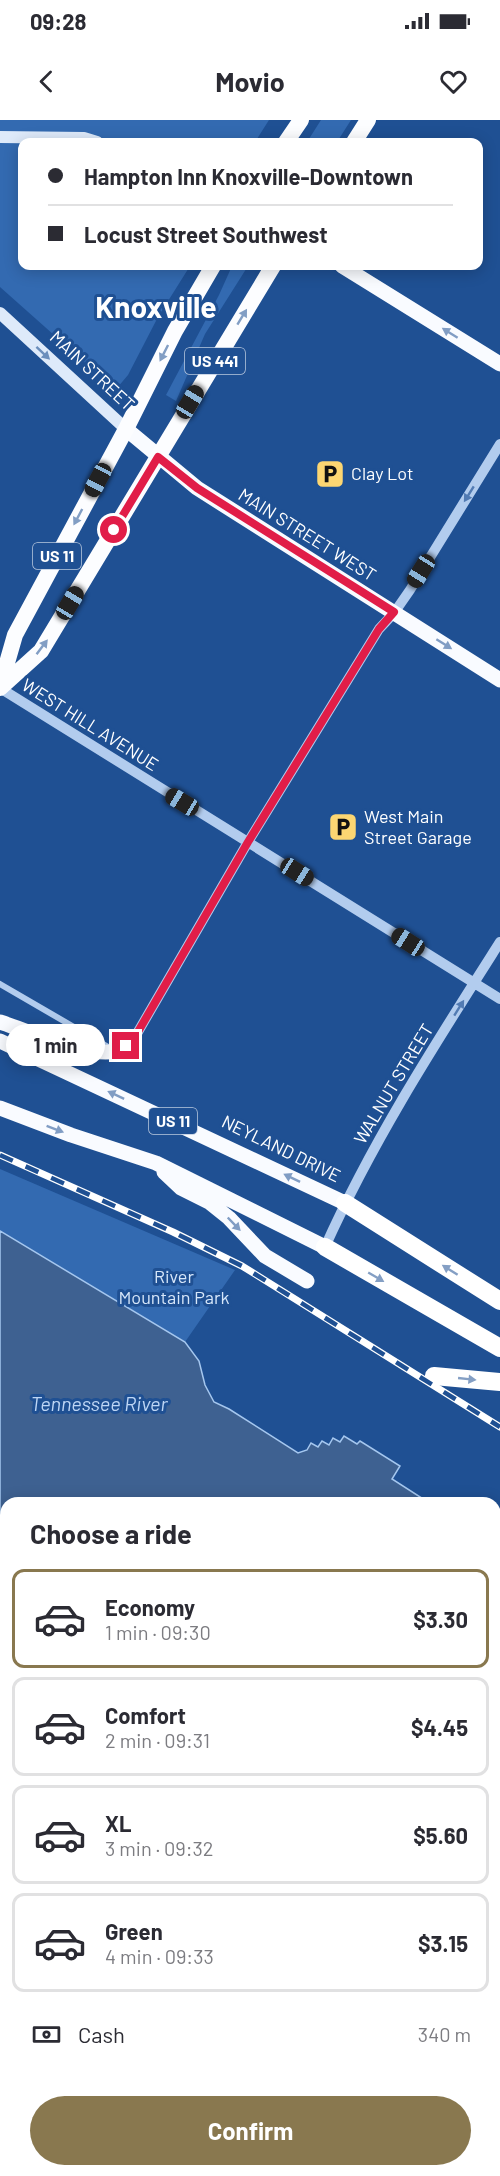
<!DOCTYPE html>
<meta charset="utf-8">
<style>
body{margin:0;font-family:Barlow,sans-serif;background:#f2f2f3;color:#2b2b33;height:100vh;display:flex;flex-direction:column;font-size:22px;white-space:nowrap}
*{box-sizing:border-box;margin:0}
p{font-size:20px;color:#7c7c81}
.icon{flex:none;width:33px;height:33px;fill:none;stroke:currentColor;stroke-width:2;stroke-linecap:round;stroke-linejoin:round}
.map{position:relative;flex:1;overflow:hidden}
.side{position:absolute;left:0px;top:1377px;width:501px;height:680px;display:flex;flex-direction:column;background:#fff;border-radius:18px 18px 0 0;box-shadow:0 3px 15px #0003}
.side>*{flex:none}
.top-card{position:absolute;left:18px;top:18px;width:465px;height:132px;border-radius:12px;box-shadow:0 3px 15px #0003;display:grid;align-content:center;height:132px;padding:0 30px;background:#fff}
.end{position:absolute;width:27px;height:27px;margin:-14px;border:8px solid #e11d48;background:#fff;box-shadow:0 0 0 3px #fff}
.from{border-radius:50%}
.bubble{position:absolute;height:42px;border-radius:21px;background:#fff;box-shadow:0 3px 15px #0003;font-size:20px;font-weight:700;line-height:42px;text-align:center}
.car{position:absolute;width:18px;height:36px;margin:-18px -9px;border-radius:8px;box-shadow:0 0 4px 2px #0007;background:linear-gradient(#222 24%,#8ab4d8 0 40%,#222 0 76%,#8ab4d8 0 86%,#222 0)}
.top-card b{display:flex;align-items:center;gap:21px;height:57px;font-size:22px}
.top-card b+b{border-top:2px solid #e1e1e2}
.top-card i{width:15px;height:15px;background:#2b2b33}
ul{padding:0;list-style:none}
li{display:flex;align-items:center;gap:18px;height:99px;margin:0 12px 9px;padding:0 18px;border:3px solid #e1e1e2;border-radius:12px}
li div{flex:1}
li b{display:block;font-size:22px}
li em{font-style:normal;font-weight:700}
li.current{border-color:#89784f}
li>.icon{width:54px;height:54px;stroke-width:1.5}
h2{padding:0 30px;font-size:27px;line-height:72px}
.pay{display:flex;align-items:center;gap:15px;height:66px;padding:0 30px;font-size:22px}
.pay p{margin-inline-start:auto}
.action{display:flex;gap:12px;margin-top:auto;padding:12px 30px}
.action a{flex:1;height:69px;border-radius:36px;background:#89784f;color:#fff;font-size:24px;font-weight:700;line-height:69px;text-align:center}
.status{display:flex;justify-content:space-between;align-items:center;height:42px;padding:0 30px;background:#fff;direction:ltr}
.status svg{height:16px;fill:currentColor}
header{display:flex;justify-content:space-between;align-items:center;height:78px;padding:0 30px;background:#fff;font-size:27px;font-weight:700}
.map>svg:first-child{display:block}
</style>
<div class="status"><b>09:28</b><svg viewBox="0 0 49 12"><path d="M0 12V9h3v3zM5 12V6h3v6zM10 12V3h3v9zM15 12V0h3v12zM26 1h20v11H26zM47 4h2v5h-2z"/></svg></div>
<header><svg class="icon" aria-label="back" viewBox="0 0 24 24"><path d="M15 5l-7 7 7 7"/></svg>Movio<svg class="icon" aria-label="heart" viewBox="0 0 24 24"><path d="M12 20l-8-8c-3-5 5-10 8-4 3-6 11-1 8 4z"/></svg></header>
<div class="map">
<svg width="500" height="2056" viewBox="0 0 500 2056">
<rect width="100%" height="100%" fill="#1f5093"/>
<path fill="#336ab1" d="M 0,0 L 269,0 L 255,22 L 22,22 L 22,146 L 190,146 L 158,197 L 128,255 L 117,268 L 108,263 L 0,167 Z
M 321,0 L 351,0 L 337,22 L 307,22 Z
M 232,146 L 248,146 L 205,214 L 176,281 L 166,275 L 219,175 Z
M 0,1049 L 235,1150 L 185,1222 L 0,1111 Z
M 0,2038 L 6,2042 L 6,2050 L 20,2051 L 29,2056 L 0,2056 Z
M 183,2050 L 248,2051 L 252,2056 L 134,2056 C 151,2050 169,2056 183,2050 Z"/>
<path fill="#3e6191" stroke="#a5c7ef" stroke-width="1.5" d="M 0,1111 L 185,1222 L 199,1241 L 205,1265 L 214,1282 L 229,1289 L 298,1333 L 307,1330 L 311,1323 L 318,1327 L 322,1321 L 329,1325 L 333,1318 L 340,1322 L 344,1316 L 357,1324 L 360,1321 L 400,1346 L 392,1359 L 428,1382 L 6,1383 L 6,2000 L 0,1997 Z
M 495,1461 L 500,1464 L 500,2056 L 259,2056 L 249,2051 L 495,2050 Z"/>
<path fill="#1f5093" d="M 500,1718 L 500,1777 L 495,1784 L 495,1725 Z
M 253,2051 L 253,2050 L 296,2051 L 293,2056 L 251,2056 L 250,2055 Z"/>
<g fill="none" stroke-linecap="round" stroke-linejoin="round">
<path stroke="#b2ccee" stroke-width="6" d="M 0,864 L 110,928"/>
<path stroke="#b2ccee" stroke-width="10" d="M 0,568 L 500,879
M 116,931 L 126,926 L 135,917 L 248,722 L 379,509 L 394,493 L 410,470 L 500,324
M 325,1127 C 373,1020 437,921 500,822"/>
<path stroke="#deeafa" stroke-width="12" d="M 0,17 L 84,18 L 97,22
M 0,193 L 126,309"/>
<path stroke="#f9fbff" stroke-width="15" d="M 342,146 L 500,244
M 126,309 L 197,368 L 500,560
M 0,902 C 29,911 88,938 116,931
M 0,921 L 345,1083
M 0,988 L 71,1015 L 156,1043 L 325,1127
M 164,1052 L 181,1068 L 209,1082 L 229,1098 L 265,1136 L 307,1161"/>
<path stroke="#fcfdff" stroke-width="16" d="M 286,22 L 301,0
M 354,22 L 368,0
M 0,567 L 15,515 L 126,309 L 175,211 L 213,146
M 0,568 L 41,531 L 273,146"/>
<path stroke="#fff" stroke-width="18" d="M 345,1083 L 500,1181
M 325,1127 L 500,1228
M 434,1256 L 500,1262"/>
<g stroke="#fff" stroke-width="7">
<path id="rail" d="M 0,1035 L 173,1112 L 242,1146 L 500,1307"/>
</g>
<use href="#rail" stroke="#1f5093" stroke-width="4.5" stroke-dasharray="14" stroke-linecap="butt"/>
</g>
<defs><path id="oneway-solid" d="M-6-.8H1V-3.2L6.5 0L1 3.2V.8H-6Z" transform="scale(1.5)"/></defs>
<g fill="#829ec4">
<use href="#oneway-solid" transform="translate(242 197) rotate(-59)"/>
<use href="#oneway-solid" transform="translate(164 233) rotate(117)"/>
<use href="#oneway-solid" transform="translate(78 397) rotate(118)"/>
<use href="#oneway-solid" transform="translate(42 527) rotate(-53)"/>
</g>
<g fill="#819dc4">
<use href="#oneway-solid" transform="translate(450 213) rotate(-148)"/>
<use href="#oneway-solid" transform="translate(444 524) rotate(32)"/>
<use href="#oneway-solid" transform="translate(116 975) rotate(-155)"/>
<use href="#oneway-solid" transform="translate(55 1009) rotate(21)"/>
<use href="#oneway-solid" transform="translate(292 1058) rotate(-154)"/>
<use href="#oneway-solid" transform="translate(234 1104) rotate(46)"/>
</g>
<use fill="#6b8ebc" href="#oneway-solid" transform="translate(43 233) rotate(43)"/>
<g fill="#527bb3">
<use href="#oneway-solid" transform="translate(469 374) rotate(122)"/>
<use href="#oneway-solid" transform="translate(459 888) rotate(-58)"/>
</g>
<g fill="#849fc4">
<use href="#oneway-solid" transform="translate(450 1150) rotate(-148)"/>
<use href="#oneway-solid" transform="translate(376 1157) rotate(30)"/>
<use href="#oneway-solid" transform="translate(467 1259) rotate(6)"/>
</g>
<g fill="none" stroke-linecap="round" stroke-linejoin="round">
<path stroke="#e11d48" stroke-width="8" d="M 114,410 L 158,337 L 197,368 L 394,492 L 379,509 L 248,722 L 135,917 L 126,926"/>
</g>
<defs>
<g id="parking-square" transform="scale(1.5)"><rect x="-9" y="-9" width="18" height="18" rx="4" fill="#fcd672" stroke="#1f5093"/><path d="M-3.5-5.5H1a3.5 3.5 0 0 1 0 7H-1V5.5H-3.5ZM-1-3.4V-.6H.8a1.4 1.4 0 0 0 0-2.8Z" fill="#111"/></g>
</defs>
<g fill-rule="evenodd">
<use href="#parking-square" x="330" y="354"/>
<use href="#parking-square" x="343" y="707"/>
</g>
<g text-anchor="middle" stroke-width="6" stroke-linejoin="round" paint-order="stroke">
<g fill="#1f5093" stroke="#bccadf" stroke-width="1.5">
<rect x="185" y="228" width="60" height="26" rx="4.5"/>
<rect x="33" y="423" width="48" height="26" rx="4.5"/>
<rect x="149" y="988" width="48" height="26" rx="4.5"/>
</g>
<g font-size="16" font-weight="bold" fill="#fff">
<text x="215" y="247">US 441</text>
<text x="57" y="442">US 11</text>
<text x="173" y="1007">US 11</text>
</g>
<g font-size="18" fill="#fff" stroke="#1f5093">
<text transform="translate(92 251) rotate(43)" y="6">MAIN STREET</text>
<text transform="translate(307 415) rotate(32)" y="6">MAIN STREET WEST</text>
<text transform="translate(90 605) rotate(32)" y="6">WEST HILL AVENUE</text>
<text transform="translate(394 964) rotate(-59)" y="6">WALNUT STREET</text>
<text transform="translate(281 1029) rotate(26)" y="6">NEYLAND DRIVE</text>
</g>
<g font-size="18" fill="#fff" stroke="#1f5093" text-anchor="start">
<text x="351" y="360">Clay Lot</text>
<text x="364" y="703">West Main<tspan x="364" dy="21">Street Garage</tspan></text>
</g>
<g font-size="18" fill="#d7e7fa" stroke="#1f5093">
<text x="174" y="1163">River<tspan x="174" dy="21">Mountain Park</tspan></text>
</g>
<g font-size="20" font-style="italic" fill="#bed6f5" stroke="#1f5093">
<text x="99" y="1291">Tennessee River</text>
</g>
<g font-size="30" font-weight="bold" fill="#fff" stroke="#1f5093">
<text x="156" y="198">Knoxville</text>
</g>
</g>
</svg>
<i class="end from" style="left:114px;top:410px"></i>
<i class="end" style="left:126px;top:926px"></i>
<div class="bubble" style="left:6px;top:904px;width:99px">1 min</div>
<i class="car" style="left:190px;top:282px;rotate:31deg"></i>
<i class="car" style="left:98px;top:360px;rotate:208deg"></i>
<i class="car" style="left:421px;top:451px;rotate:212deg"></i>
<i class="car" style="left:70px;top:483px;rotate:31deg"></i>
<i class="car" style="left:182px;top:682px;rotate:301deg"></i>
<i class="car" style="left:297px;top:752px;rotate:122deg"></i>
<i class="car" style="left:408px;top:822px;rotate:302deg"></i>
<div class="top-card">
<b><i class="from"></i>Hampton Inn Knoxville-Downtown</b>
<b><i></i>Locust Street Southwest</b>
</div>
<section class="side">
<h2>Choose a ride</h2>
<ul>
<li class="current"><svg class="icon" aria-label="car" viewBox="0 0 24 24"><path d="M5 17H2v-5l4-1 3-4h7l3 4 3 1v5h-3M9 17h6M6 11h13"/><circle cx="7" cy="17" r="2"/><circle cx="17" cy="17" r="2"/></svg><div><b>Economy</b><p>1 min · 09:30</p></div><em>$3.30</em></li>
<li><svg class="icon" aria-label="car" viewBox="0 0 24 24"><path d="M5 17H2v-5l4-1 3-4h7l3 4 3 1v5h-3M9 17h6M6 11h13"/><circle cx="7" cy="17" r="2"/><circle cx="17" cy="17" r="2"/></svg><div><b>Comfort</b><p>2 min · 09:31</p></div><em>$4.45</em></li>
<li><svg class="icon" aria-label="car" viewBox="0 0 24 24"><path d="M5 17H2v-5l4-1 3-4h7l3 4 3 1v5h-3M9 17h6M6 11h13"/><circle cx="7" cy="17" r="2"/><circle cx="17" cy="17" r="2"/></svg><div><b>XL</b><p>3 min · 09:32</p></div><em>$5.60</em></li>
<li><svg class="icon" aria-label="car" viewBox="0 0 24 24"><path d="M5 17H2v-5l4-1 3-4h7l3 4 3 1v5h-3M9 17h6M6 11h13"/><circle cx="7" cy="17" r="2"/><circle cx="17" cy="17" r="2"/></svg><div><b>Green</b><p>4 min · 09:33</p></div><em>$3.15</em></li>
</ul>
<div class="pay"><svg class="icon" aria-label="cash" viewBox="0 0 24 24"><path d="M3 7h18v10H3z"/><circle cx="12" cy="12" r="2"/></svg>Cash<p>340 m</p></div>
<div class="action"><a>Confirm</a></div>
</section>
</div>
